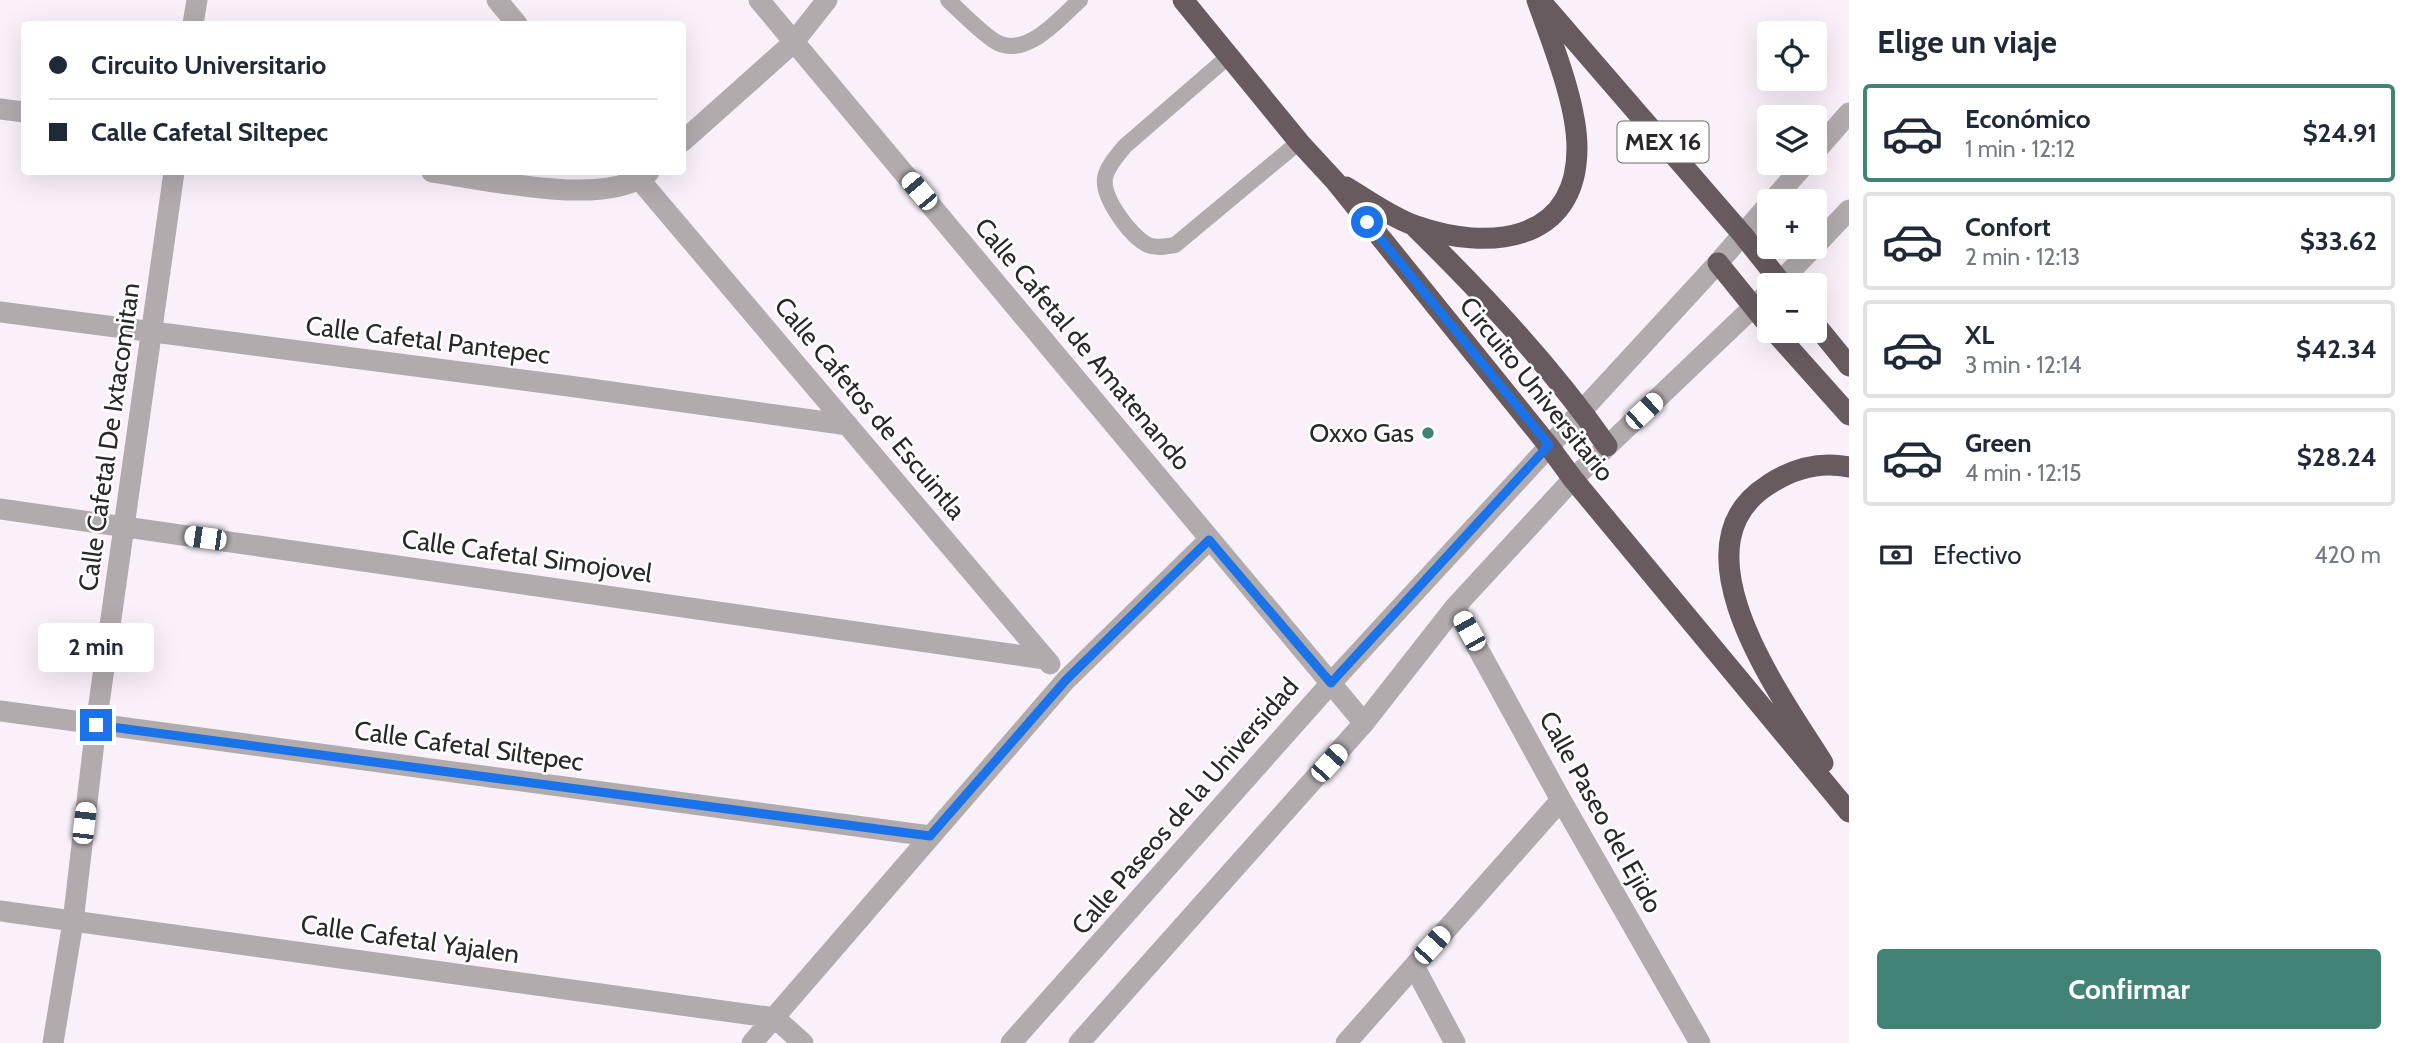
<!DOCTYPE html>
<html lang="es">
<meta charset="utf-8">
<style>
body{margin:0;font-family:Cabin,sans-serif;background:#f2f2f3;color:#1f2937;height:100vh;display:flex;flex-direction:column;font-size:26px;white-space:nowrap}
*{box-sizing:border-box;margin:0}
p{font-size:23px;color:#747a83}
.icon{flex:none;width:38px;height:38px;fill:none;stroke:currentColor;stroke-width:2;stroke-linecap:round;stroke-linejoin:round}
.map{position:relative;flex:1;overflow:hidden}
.drawer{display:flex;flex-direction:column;background:#fff;width:560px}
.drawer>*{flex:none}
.banner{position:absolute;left:21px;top:21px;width:665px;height:154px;border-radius:7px;box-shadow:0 7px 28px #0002;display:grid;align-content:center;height:154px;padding:0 28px;background:#fff}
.controls{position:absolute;left:1757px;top:21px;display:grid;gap:14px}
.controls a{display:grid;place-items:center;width:70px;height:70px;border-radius:7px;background:#fff;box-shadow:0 7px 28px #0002;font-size:35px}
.end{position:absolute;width:32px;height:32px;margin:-16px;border:9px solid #1a73e8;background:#fff;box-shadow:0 0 0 4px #fff}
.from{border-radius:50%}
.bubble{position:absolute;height:49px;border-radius:7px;background:#fff;box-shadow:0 7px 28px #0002;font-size:23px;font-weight:700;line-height:49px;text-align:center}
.car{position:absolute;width:21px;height:42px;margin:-21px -10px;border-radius:9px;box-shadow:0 0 5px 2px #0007;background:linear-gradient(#fff 24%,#345 0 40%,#fff 0 76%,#345 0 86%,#fff 0)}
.banner b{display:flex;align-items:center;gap:24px;height:66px;font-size:26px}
.banner b+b{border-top:2px solid #e0e1e3}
.banner i{width:18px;height:18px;background:#1f2937}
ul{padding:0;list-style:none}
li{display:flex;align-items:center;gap:21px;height:98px;margin:0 14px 10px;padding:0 14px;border:4px solid #e0e1e3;border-radius:7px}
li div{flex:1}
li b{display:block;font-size:26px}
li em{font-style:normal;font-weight:700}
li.current{border-color:#418475}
li>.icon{width:63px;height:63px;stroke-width:1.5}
h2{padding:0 28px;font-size:32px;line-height:84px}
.pay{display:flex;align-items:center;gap:18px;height:77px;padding:0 28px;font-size:26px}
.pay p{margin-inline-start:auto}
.action{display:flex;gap:14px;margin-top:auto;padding:14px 28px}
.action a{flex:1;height:80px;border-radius:7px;background:#418475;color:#fff;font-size:28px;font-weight:700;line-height:80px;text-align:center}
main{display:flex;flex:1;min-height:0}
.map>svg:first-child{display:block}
</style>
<main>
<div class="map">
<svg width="1849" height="1043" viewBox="0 0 1849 1043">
<rect width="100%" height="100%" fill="#f9f0fa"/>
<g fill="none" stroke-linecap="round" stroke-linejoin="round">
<path stroke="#b1abae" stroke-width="16" d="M 948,0 C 960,11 984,36 998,43 C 1028,57 1060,18 1080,0
M 1229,56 L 1125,146 C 1118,155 1107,166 1105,178 C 1102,198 1131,237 1148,245 C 1157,249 1167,246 1175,245 L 1299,142"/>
<path stroke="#b1abae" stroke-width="21" d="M 497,0 L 517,24
M 759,0 L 1364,723
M 193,24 L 197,0
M 0,109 L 24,112
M 682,142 L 793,43 L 827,0
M 1815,152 L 1849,113
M 432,172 C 485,179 607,209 649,172
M 633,172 L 1050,664
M 1772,201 L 1806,163
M 1815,246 L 1849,210
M 1777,285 L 1814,247
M 0,312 L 576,387 L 848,425
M 0,509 L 1045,659
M 1455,607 L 1561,800 L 1700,1043
M 0,711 L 930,836
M 0,911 L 775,1018 L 803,1043
M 1414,966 L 1455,1043
M 53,1043 L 73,922 L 96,725 L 174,172
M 752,1043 L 1066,680 L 1209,540
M 1011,1043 L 1331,683 L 1718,263 L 1769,204
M 1079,1043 L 1364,723 L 1455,607 L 1573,479 L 1769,292
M 1346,1043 L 1561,800"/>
<path stroke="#675b60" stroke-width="21" d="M 1183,0 L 1299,142 L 1335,181 L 1548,445 L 1573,479 L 1849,812
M 1544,5 L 1743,235 L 1783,285
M 1346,187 C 1368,200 1391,217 1416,226 C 1487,251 1577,244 1577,148 C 1577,103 1552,43 1537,0
M 1415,227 C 1484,295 1551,366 1607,446
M 1718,263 L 1769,326
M 1815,324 L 1849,366
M 1774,331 L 1849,415
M 1823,763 C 1782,697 1670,547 1768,485 C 1792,469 1820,461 1849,467"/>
</g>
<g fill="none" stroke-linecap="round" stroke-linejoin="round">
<path stroke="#1a73e8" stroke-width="9" d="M 96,725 L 930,836 L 1066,680 L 1209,540 L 1331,683 L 1549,445 L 1367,222"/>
</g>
<circle fill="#418475" stroke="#fff" stroke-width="2.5" cx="1428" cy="433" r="7"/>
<g text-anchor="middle" stroke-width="5" stroke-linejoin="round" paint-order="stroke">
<rect fill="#fff" stroke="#6a686b" stroke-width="2" x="1617.5" y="121.5" width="91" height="41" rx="5"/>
<g font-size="24" font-weight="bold" fill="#2a272b">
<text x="1663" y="150">MEX 16</text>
</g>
<g font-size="26" fill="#2a272b" stroke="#fff">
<text transform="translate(428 340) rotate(7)" y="9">Calle Cafetal Pantepec</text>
<text transform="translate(1083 344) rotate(50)" y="9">Calle Cafetal de Amatenando</text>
<text transform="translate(1537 389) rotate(51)" y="9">Circuito Universitario</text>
<text transform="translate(870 408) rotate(50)" y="9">Calle Cafetos de Escuintla</text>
<text transform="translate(109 437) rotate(-82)" y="9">Calle Cafetal De Ixtacomitan</text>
<text transform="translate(527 556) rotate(8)" y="9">Calle Cafetal Simojovel</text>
<text transform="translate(469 746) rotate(8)" y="9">Calle Cafetal Siltepec</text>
<text transform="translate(1185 806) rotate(-49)" y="9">Calle Paseos de la Universidad</text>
<text transform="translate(1601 812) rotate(61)" y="9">Calle Paseo del Ejido</text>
<text transform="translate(410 939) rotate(8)" y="9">Calle Cafetal Yajalen</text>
</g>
<g font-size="26" fill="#2a272b" stroke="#fff" text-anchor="end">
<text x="1414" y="442">Oxxo Gas</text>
</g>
</g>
</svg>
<div class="controls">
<a><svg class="icon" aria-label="locate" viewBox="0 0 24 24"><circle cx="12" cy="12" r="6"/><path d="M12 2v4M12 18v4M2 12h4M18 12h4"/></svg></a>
<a><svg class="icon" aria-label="layers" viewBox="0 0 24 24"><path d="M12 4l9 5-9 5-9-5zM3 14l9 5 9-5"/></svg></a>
<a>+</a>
<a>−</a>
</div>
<i class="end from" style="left:1367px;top:222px"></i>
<i class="end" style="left:96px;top:725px"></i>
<div class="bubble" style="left:38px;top:623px;width:116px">2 min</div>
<i class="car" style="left:919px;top:191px;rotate:320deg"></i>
<i class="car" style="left:1644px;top:411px;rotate:47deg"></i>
<i class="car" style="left:205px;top:538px;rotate:278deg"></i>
<i class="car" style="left:1469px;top:631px;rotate:331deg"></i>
<i class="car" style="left:1329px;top:763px;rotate:42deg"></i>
<i class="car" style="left:84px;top:823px;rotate:7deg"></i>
<i class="car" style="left:1432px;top:945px;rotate:42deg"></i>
<div class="banner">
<b><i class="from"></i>Circuito Universitario</b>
<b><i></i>Calle Cafetal Siltepec</b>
</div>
</div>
<section class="drawer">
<h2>Elige un viaje</h2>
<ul>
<li class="current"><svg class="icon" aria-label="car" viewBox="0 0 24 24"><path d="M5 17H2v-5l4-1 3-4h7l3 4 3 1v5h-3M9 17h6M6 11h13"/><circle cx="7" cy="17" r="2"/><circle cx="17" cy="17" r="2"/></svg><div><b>Económico</b><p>1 min · 12:12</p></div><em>$24.91</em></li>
<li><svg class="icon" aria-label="car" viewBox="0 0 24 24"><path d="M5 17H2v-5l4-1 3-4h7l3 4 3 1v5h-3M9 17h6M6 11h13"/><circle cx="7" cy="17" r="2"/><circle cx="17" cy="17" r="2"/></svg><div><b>Confort</b><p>2 min · 12:13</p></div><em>$33.62</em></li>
<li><svg class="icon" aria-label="car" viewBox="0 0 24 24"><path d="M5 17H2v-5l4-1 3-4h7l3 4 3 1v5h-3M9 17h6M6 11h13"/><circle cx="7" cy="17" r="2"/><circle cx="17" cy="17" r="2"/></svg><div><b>XL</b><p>3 min · 12:14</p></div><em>$42.34</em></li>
<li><svg class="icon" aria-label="car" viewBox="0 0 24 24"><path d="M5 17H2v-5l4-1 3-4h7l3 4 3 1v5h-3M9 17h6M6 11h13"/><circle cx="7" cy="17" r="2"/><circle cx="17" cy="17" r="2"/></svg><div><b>Green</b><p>4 min · 12:15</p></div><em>$28.24</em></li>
</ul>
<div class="pay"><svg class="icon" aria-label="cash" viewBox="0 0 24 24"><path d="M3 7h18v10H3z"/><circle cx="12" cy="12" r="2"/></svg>Efectivo<p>420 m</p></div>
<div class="action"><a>Confirmar</a></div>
</section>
</main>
